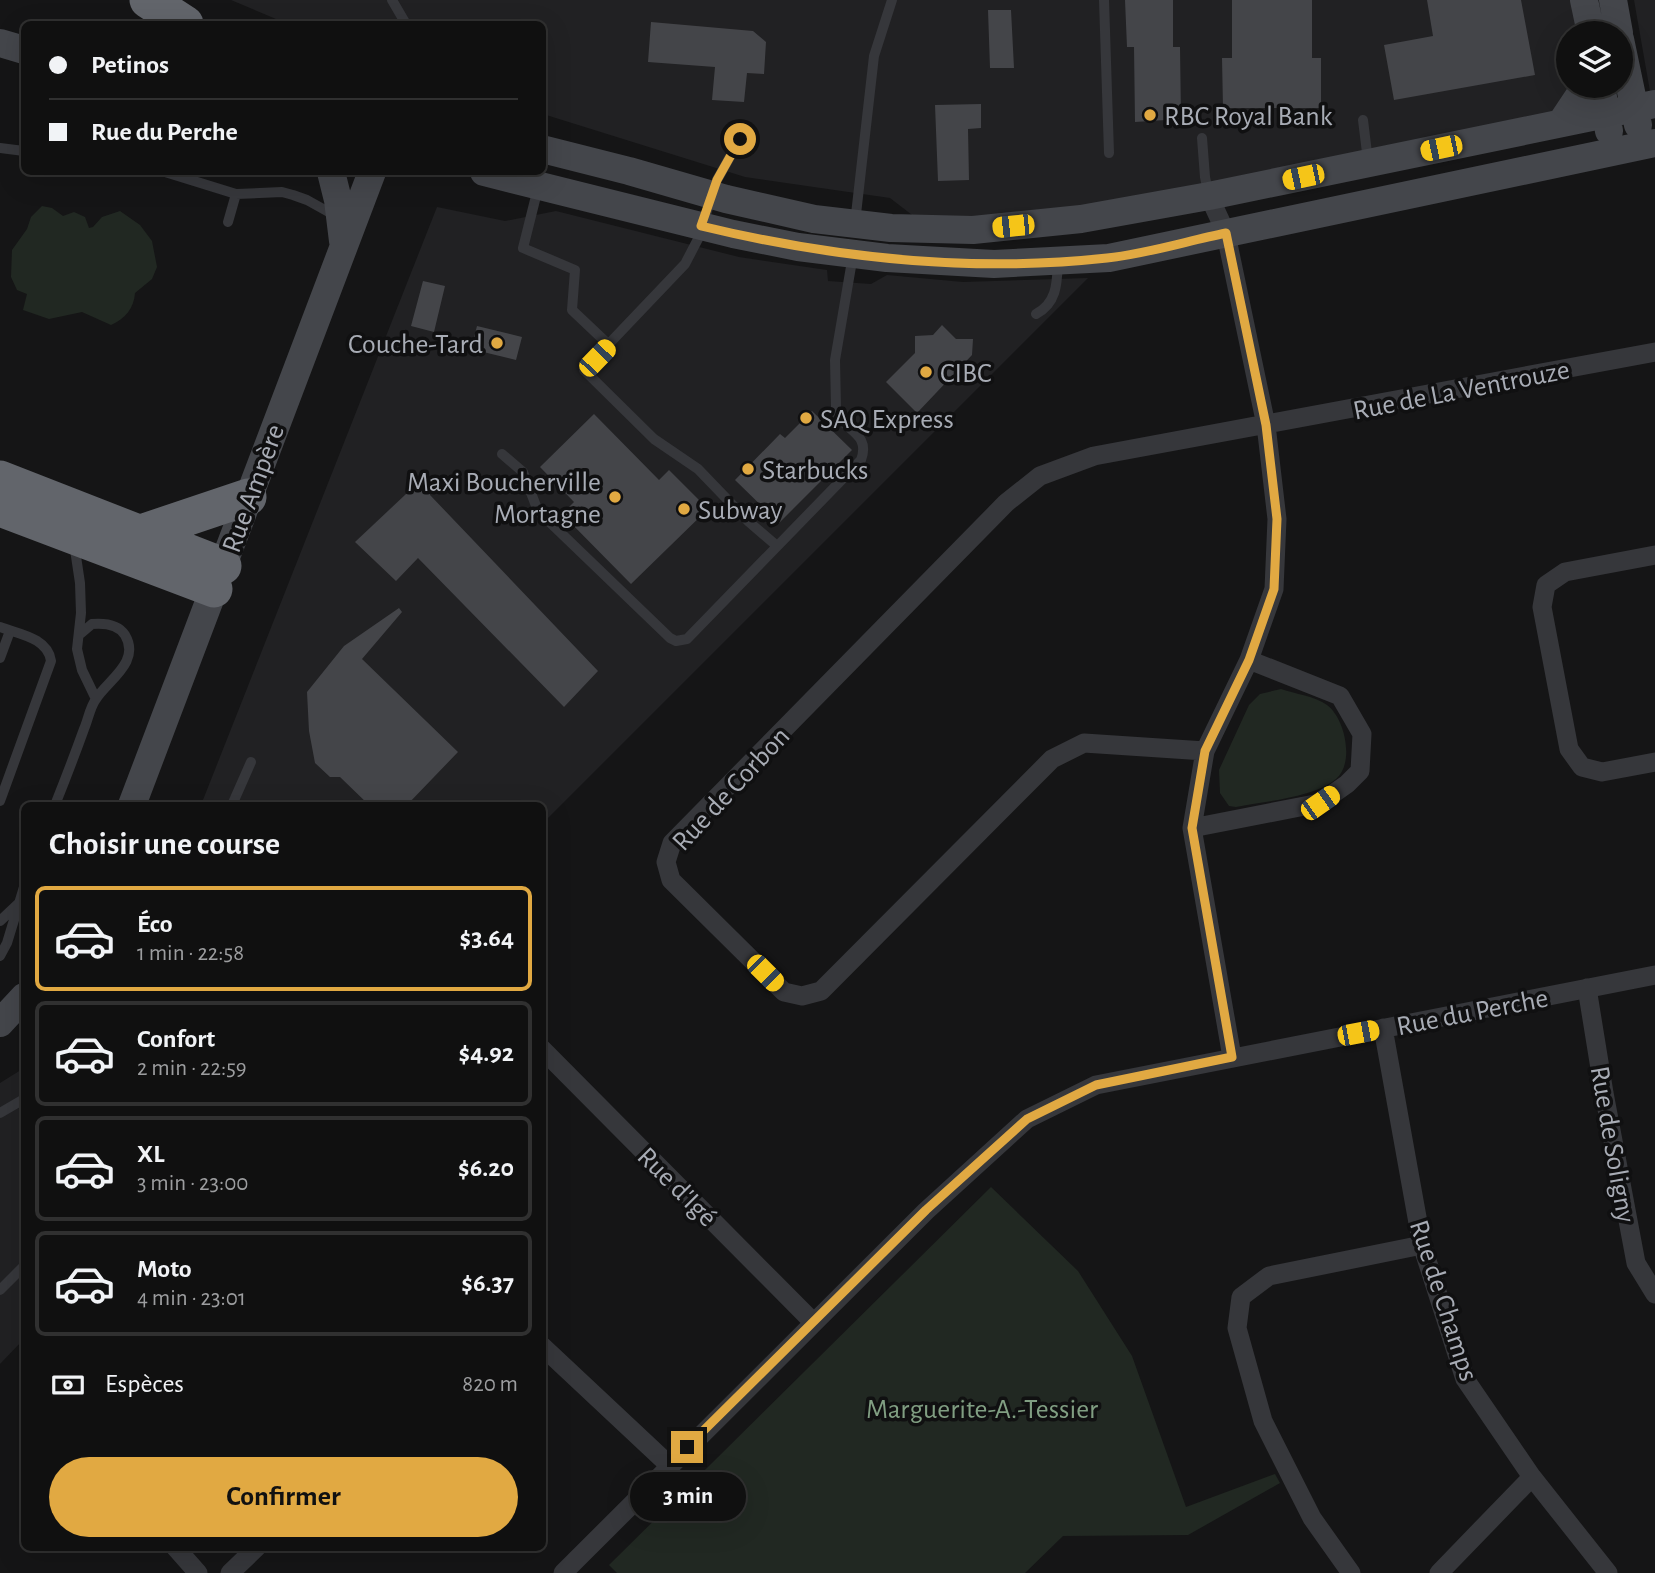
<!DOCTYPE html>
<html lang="fr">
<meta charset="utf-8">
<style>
body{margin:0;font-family:"Alegreya Sans",sans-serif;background:#1e1e1e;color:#f1f3f6;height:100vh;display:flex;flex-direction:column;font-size:26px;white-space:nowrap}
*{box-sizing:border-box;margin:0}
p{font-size:23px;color:#9c9d9f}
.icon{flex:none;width:38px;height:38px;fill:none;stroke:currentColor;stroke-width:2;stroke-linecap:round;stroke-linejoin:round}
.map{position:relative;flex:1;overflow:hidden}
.panel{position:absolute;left:21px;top:802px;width:525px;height:749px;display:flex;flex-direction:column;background:#101010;border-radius:10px;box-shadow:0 7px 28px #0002,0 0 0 2px #303030}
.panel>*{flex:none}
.top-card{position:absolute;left:21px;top:21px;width:525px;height:154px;border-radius:10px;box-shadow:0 7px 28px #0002,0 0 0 2px #303030;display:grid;align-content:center;height:154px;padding:0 28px;background:#101010}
.controls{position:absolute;left:1556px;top:21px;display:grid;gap:14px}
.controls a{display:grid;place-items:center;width:77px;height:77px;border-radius:50%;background:#101010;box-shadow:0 7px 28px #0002,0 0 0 2px #303030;font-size:35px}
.end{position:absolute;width:32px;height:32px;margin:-16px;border:9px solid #e1a942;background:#111;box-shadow:0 0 0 4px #111}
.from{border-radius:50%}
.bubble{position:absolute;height:49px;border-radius:24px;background:#101010;box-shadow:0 7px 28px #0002,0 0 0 2px #303030;font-size:23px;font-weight:600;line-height:49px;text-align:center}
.car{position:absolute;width:21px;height:42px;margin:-21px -10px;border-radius:9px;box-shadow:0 0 5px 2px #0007;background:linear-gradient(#f5c518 24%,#345 0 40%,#f5c518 0 76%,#345 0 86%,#f5c518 0)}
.top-card b{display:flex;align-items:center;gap:24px;height:66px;font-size:26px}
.top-card b+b{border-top:2px solid #303030}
.top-card i{width:18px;height:18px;background:#f1f3f6}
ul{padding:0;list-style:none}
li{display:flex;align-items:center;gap:21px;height:105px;margin:0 14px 10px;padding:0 14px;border:4px solid #303030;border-radius:10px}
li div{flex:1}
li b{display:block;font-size:26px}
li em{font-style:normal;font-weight:600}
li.selected{border-color:#e1a942}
li>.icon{width:63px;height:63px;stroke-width:1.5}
h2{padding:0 28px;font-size:32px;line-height:84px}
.pay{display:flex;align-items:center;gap:18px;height:77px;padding:0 28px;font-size:26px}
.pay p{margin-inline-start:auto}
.cta{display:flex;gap:14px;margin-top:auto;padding:14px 28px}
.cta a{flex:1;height:80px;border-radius:42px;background:#e1a942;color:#111;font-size:28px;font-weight:600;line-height:80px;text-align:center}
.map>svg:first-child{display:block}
</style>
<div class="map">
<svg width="1655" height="1573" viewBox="0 0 1655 1573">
<rect width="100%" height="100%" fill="#151516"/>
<path fill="#212123" d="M 231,0 L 1576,0 L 1583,33 L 1568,33 L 1568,86 L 1580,86 L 1552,121 L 1148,198 L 999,219 L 916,218 L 890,198 L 745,177 L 543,114 L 542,24 L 288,24 Z
M 1634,0 L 1655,0 L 1655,96 L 1651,97 Z
M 437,207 L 505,221 L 556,211 L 739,257 L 827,270 L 828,281 L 871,284 L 887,275 L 963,282 L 1088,278 L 543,823 L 542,805 L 201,805 Z
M 24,1068 L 24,1339 L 0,1364 L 0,1083 Z"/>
<path fill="#212822" d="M 42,206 L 52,208 L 63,216 L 74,212 L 85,217 L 89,228 L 93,227 L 102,217 L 120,211 L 140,225 L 152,241 L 157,267 L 152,279 L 135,293 C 134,308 125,319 111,325 L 82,312 L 49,319 L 23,310 L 27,294 L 17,290 L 11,277 L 12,250 L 27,229 L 31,217 Z
M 1281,689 C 1295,694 1315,696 1327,705 C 1345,718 1355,763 1336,779 C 1313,798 1265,801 1236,807 L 1229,806 L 1220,793 L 1219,770 L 1249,705 L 1260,694 Z
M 991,1187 L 1078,1271 L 1132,1356 L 1186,1507 L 1275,1474 L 1280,1483 L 1188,1535 L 1063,1536 L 1025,1573 L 617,1573 L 609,1565 Z"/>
<path fill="#444549" d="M 1125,0 L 1173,0 L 1173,47 L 1180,47 L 1181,119 L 1135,122 L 1134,47 L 1127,47 Z
M 1232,0 L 1312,0 L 1312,58 L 1321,58 L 1321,108 L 1223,108 L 1222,58 L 1232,58 Z
M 1427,0 L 1521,0 L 1535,75 L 1394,100 L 1384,45 L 1433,36 Z
M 988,10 L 1011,10 L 1014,68 L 990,68 Z
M 651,22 L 753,31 L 766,42 L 764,74 L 747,73 L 744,102 L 712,100 L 715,67 L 648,62 Z
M 981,104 L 981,128 L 968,129 L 969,180 L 938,181 L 935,105 Z
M 423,281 L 445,286 L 434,332 L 411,326 Z
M 942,325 L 956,339 L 973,339 L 972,355 L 917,413 L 886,382 L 915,353 L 915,336 L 933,335 Z
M 477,326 L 522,337 L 516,360 L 471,349 Z
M 812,411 L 852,450 L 779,523 L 735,480 L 780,434 L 785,438 Z
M 594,414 L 659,480 L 669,470 L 708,509 L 631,584 L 562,514 L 574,502 L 540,467 Z
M 430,488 L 430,495 L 598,671 L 564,707 L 418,558 L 396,581 L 355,542 L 406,494 L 407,489 Z
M 399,608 L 402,612 L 362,659 L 458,752 L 407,805 L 369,805 L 340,777 L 330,777 L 315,763 L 309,731 L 307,692 L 344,646 Z"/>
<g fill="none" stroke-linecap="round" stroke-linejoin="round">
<path stroke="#36373b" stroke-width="10" d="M 392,0 L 406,24
M 1104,0 L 1109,153
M 1363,120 L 1368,161
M 1202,138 L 1205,177 L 1208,192
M 740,139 L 717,180 L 698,239 L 685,264 L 584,370 L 654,439 L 698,469 L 749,522 L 777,546
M 0,148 L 24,151
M 165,172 L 236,194 L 282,192 L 293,195 L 307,200 L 334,215
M 538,188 L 523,248 L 575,270 L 572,310 L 609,345
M 228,222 L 236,194
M 855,223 L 874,56 L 892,0
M 1036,314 C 1057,303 1057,283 1058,262
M 502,454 L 523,472 L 538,511 L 670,638 L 676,641 L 687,639 L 861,460 C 872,430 838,431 836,407 L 835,360 L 853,255
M 74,543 L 80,583 L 81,613 L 77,649 L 82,670 L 96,699
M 0,627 C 19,634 48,638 51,661 L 0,801
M 0,658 L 10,631
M 55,805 C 65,780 75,754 84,729 C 88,720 90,707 96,699 C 108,680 141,662 125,635 C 118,624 104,623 92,624 L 79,635
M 232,805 L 251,762
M 0,921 L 18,904
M 0,956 L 7,943 L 24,887
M 0,1113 L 24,1099
M 0,1290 L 24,1266"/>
<path stroke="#36373b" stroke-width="19" d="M 1209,196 L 1226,233 L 1228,244 L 1266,425 L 1277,519 L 1274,589 L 1249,660 L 1205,751 L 1192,828 L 1232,1057
M 1655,555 L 1565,572 L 1546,585 L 1542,607 L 1569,749 L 1582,767 L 1602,772 L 1655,762
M 1205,751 L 1084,743 L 1052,759 L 821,991 L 802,996 L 784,992 L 671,880 L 666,862 L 672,843 L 1006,503 L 1040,476 L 1094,456 L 1655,352
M 1192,828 L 1320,803 L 1347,784 L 1360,771 L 1362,734 L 1340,696 L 1249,660
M 1587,988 L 1604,1093 L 1636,1263 L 1655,1294
M 1383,1028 L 1422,1245 L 1465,1379 L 1532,1477 L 1608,1573
M 542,1049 L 813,1322
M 542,1346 L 669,1465
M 175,1547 L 198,1573
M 230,1573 L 257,1547
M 563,1573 L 926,1211 L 1027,1119 L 1096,1085 L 1655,975
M 1351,1573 L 1312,1518 L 1263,1421 L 1237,1328 L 1241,1297 L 1269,1276 L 1422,1245
M 1439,1573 L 1532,1477"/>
<path stroke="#44464b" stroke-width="28" d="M 1584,0 L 1591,33
M 1613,0 L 1619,33
M 1620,39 L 1638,125
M 0,43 L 24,50
M 1601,86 L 1609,131
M 1561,123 L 1581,93 L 1584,86
M 542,149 L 629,171 L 726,199 L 814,219 L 891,228 L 973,230 L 1081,219 L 1209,196 L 1655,104
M 331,172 L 338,200 L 343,241
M 484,172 L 733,234 L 798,247 L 887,258 L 994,264 L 1109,258 L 1655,143
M 132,805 L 372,172
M 0,1023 L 24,997"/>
<path stroke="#62656b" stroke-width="37" d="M 148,0 L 185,24
M 0,479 L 223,566
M 0,508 L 214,589
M 141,533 L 248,497"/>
</g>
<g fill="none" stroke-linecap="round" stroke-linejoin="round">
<path stroke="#e1a942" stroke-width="9" d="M 687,1447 L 926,1210 L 1027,1119 L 1096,1085 L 1232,1057 L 1192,828 L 1205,751 L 1249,660 L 1274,589 L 1277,519 L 1266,425 L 1226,233 C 1187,241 1146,254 1107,258 C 971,273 833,258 701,226 L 717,180 L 740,139"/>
</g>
<g fill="#e1a942" stroke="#101011" stroke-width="2.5">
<circle cx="1150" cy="115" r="7"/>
<circle cx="497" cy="343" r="7"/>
<circle cx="926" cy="372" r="7"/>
<circle cx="806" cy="418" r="7"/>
<circle cx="748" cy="469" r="7"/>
<circle cx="615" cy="497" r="7"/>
<circle cx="684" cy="509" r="7"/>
</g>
<g text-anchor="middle" stroke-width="7" stroke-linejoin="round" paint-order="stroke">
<g font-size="28" fill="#a8acb5" stroke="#101011" text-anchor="start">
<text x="1164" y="125">RBC Royal Bank</text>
<text x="483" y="353" text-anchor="end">Couche-Tard</text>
<text x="940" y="382">CIBC</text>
<text x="820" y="428">SAQ Express</text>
<text x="762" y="479">Starbucks</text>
<text x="601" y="491" text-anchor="end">Maxi Boucherville<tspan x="601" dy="32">Mortagne</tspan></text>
<text x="698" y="519">Subway</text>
</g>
<g font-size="28" fill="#a8acb5" stroke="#101011">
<text transform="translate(1461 389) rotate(-11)" y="10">Rue de La Ventrouze</text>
<text transform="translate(252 488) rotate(-70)" y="10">Rue Ampère</text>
<text transform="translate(730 788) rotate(-47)" y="10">Rue de Corbon</text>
<text transform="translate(1472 1011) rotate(-11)" y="10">Rue du Perche</text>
<text transform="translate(1614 1144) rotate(80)" y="10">Rue de Soligny</text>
<text transform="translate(678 1186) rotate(45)" y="10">Rue d'Igé</text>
<text transform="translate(1445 1300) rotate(72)" y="10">Rue de Champs</text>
</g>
<g font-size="28" fill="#809e82" stroke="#101011">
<text x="982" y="1418">Marguerite-A.-Tessier</text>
</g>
</g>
</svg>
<div class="controls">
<a><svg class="icon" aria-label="layers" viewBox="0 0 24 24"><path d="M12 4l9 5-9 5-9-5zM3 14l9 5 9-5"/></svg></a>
</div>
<i class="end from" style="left:740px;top:139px"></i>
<i class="end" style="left:687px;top:1447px"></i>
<div class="bubble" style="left:630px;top:1472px;width:116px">3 min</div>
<i class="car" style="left:1441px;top:148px;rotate:258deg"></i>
<i class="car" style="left:1303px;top:177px;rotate:258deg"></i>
<i class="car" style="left:1013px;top:226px;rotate:264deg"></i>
<i class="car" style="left:597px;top:358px;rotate:44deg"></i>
<i class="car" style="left:1320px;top:803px;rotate:55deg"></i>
<i class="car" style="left:765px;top:973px;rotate:135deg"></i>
<i class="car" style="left:1358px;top:1033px;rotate:79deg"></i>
<div class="top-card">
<b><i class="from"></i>Petinos</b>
<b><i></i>Rue du Perche</b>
</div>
<section class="panel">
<h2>Choisir une course</h2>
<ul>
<li class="selected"><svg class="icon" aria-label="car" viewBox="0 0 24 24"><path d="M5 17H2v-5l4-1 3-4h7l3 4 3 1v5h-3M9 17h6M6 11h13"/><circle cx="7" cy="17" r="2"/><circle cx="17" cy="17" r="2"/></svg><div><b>Éco</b><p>1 min · 22:58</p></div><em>$3.64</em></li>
<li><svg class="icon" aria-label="car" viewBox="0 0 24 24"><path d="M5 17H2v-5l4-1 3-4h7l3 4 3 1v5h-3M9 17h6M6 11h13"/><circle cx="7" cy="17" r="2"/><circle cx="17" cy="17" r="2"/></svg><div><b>Confort</b><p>2 min · 22:59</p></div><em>$4.92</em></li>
<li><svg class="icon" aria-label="car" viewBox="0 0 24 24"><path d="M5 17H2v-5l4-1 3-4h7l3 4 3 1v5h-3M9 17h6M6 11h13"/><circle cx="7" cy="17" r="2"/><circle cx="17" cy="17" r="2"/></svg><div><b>XL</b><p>3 min · 23:00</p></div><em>$6.20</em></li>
<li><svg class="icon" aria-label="car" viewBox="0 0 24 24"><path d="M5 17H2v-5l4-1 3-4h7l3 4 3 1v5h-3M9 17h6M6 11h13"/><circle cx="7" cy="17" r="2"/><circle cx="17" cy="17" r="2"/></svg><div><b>Moto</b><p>4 min · 23:01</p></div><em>$6.37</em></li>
</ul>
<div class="pay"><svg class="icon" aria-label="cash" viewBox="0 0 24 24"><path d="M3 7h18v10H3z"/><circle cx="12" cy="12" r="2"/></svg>Espèces<p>820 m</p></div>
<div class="cta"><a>Confirmer</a></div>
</section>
</div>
